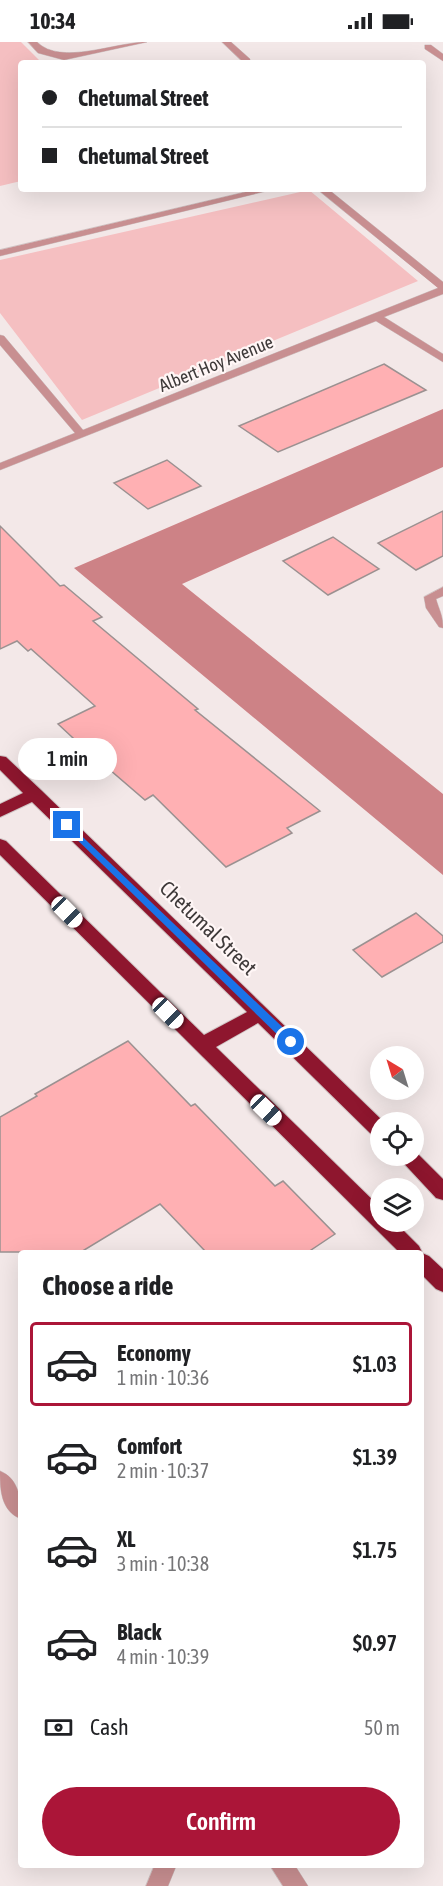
<!DOCTYPE html>
<meta charset="utf-8">
<style>
body{margin:0;font-family:"Asap Condensed",sans-serif;background:#f2f2f2;color:#202124;height:100vh;display:flex;flex-direction:column;font-size:22px;white-space:nowrap}
*{box-sizing:border-box;margin:0}
p{font-size:20px;color:#757577}
.icon{flex:none;width:33px;height:33px;fill:none;stroke:currentColor;stroke-width:2;stroke-linecap:round;stroke-linejoin:round}
.map{position:relative;flex:1;overflow:hidden}
.sheet{position:absolute;left:18px;top:1208px;width:406px;height:618px;display:flex;flex-direction:column;background:#fff;border-radius:6px;box-shadow:0 6px 24px #0002}
.sheet>*{flex:none}
.guide{position:absolute;left:18px;top:18px;width:408px;height:132px;border-radius:6px;box-shadow:0 6px 24px #0002;display:grid;align-content:center;height:132px;padding:0 24px;background:#fff}
.needle{width:39px;rotate:322deg}
.fabs{position:absolute;left:370px;top:1004px;display:grid;gap:12px}
.fabs a{display:grid;place-items:center;width:54px;height:54px;border-radius:50%;background:#fff;box-shadow:0 6px 24px #0002;font-size:30px}
.end{position:absolute;width:27px;height:27px;margin:-14px;border:8px solid #1a73e8;background:#fff;box-shadow:0 0 0 3px #fff}
.from{border-radius:50%}
.bubble{position:absolute;height:42px;border-radius:21px;background:#fff;box-shadow:0 6px 24px #0002;font-size:20px;font-weight:600;line-height:42px;text-align:center}
.car{position:absolute;width:18px;height:36px;margin:-18px -9px;border-radius:8px;box-shadow:0 0 4px 2px #0007;background:linear-gradient(#fff 24%,#345 0 40%,#fff 0 76%,#345 0 86%,#fff 0)}
.guide b{display:flex;align-items:center;gap:21px;height:57px;font-size:22px}
.guide b+b{border-top:2px solid #e0e0e0}
.guide i{width:15px;height:15px;background:#202124}
ul{padding:0;list-style:none}
li{display:flex;align-items:center;gap:18px;height:84px;margin:0 12px 9px;padding:0 12px;border:3px solid transparent;border-radius:6px}
li div{flex:1}
li b{display:block;font-size:22px}
li em{font-style:normal;font-weight:600}
li.active{border-color:#ab1538}
li>.icon{width:54px;height:54px;stroke-width:1.5}
h2{padding:0 24px;font-size:27px;line-height:72px}
.pay{display:flex;align-items:center;gap:15px;height:66px;padding:0 24px;font-size:22px}
.pay p{margin-inline-start:auto}
.action{display:flex;gap:12px;margin-top:auto;padding:12px 24px}
.action a{flex:1;height:69px;border-radius:36px;background:#ab1538;color:#fff;font-size:24px;font-weight:600;line-height:69px;text-align:center}
.status{display:flex;justify-content:space-between;align-items:center;height:42px;padding:0 30px;background:#fff;direction:ltr}
.status svg{height:16px;fill:currentColor}
.map>svg:first-child{display:block}
</style>
<div class="status"><b>10:34</b><svg viewBox="0 0 49 12"><path d="M0 12V9h3v3zM5 12V6h3v6zM10 12V3h3v9zM15 12V0h3v12zM26 1h20v11H26zM47 4h2v5h-2z"/></svg></div>
<div class="map">
<svg width="443" height="1844" viewBox="0 0 443 1844">
<rect width="100%" height="100%" fill="#f3e8e8"/>
<path fill="#f5bfc1" d="M 0,0 L 21,0 L 42,21 L 21,21 L 21,139 L 0,144 Z
M 309,148 L 418,239 L 82,378 L 0,271 L 0,218 Z"/>
<path fill="#cd8286" d="M 443,367 L 443,425 L 182,542 L 443,752 L 443,833 L 74,526 Z"/>
<path fill="#ffb0b3" stroke="#9b9191" stroke-width="1.5" d="M 384,322 L 426,348 L 278,410 L 239,384 Z
M 167,418 L 201,444 L 148,467 L 114,441 Z
M 443,469 L 443,514 L 416,528 L 378,501 Z
M 0,484 L 60,544 L 64,543 L 102,575 L 93,579 L 198,667 L 195,668 L 320,769 L 287,786 L 292,791 L 226,825 L 153,753 L 145,758 L 103,722 L 101,722 L 58,682 L 95,664 L 31,607 L 28,609 L 17,599 L 0,607 Z
M 333,495 L 379,527 L 328,553 L 283,519 Z
M 416,871 L 443,894 L 443,900 L 382,935 L 353,908 Z
M 128,999 L 191,1064 L 195,1062 L 275,1144 L 283,1139 L 335,1192 L 308,1210 L 206,1210 L 160,1162 L 81,1210 L 0,1210 L 0,1075 L 37,1054 L 35,1052 Z"/>
<g fill="none" stroke-linecap="round" stroke-linejoin="round">
<g stroke="#cfc5c5" stroke-width="1">
<path id="minor" d="M 28,0 L 37,0 C 61,24 115,0 147,0 L 64,18 L 38,11 Z
M 222,0 L 231,0 L 250,17 L 250,21 L 244,21 Z
M 425,3 L 431,3 L 443,12 L 443,19 L 425,7 Z
M 258,147 L 275,147 L 0,214 L 0,208 Z
M 317,147 L 328,147 L 443,240 L 443,252 L 384,275 L 443,312 L 443,320 L 376,279 L 0,428 L 0,421 L 75,391 L 0,303 L 0,293 L 4,294 L 83,388 L 438,246 Z
M 443,545 L 443,554 L 436,557 C 439,568 443,573 443,586 L 439,585 L 426,566 L 424,555 Z
M 0,1429 C 20,1437 21,1459 21,1477 C 1,1469 0,1448 0,1429 Z
M 155,1822 L 177,1822 L 168,1844 L 146,1844 Z
M 269,1822 L 294,1822 L 308,1844 L 283,1844 Z"/>
</g>
<g stroke="#cfc5c5" stroke-width="2">
<path id="highway" d="M 0,714 L 6,715 L 41,748 L 384,1080 L 381,1080 L 381,1097 L 374,1095 L 258,981 L 216,1005 L 381,1166 L 381,1179 L 394,1179 L 419,1204 L 422,1210 L 422,1211 L 429,1214 L 443,1227 L 443,1250 L 436,1247 L 422,1233 L 422,1210 L 399,1210 L 0,813 L 0,797 L 6,799 L 204,993 L 247,970 L 32,760 L 0,775 L 0,762 L 23,751 L 0,728 Z
M 414,1108 L 443,1137 L 443,1158 L 436,1156 L 396,1113 L 414,1113 Z"/>
</g>
<use href="#minor" fill="#c88f91" fill-rule="evenodd"/>
<use href="#highway" fill="#8e162e" fill-rule="evenodd"/>
</g>
<path fill="#1a73e8" d="M 67,780 L 295,997 L 295,1003 L 288,1003 L 64,785 L 63,783 Z"/>
<g text-anchor="middle" stroke-width="4.5" stroke-linejoin="round" paint-order="stroke">
<g font-size="18" fill="#3f3a3a" stroke="#fff6f6">
<text transform="translate(216 322) rotate(-22)" y="6">Albert Hoy Avenue</text>
</g>
<g font-size="21" fill="#3f3a3a" stroke="#fff6f6">
<text transform="translate(208 886) rotate(44)" y="7">Chetumal Street</text>
</g>
</g>
</svg>
<div class="fabs">
<a><svg class="needle" viewBox="-14 -14 28 28"><path d="M0-13l5 13h-10z" fill="#e53935"/><path d="M0 13l5-13h-10z" fill="#757577"/></svg></a>
<a><svg class="icon" aria-label="locate" viewBox="0 0 24 24"><circle cx="12" cy="12" r="6"/><path d="M12 2v4M12 18v4M2 12h4M18 12h4"/></svg></a>
<a><svg class="icon" aria-label="layers" viewBox="0 0 24 24"><path d="M12 4l9 5-9 5-9-5zM3 14l9 5 9-5"/></svg></a>
</div>
<i class="end from" style="left:291px;top:1000px"></i>
<i class="end" style="left:67px;top:783px"></i>
<div class="bubble" style="left:18px;top:696px;width:99px">1 min</div>
<i class="car" style="left:67px;top:870px;rotate:135deg"></i>
<i class="car" style="left:168px;top:971px;rotate:135deg"></i>
<i class="car" style="left:266px;top:1068px;rotate:134deg"></i>
<div class="guide">
<b><i class="from"></i>Chetumal Street</b>
<b><i></i>Chetumal Street</b>
</div>
<section class="sheet">
<h2>Choose a ride</h2>
<ul>
<li class="active"><svg class="icon" aria-label="car" viewBox="0 0 24 24"><path d="M5 17H2v-5l4-1 3-4h7l3 4 3 1v5h-3M9 17h6M6 11h13"/><circle cx="7" cy="17" r="2"/><circle cx="17" cy="17" r="2"/></svg><div><b>Economy</b><p>1 min · 10:36</p></div><em>$1.03</em></li>
<li><svg class="icon" aria-label="car" viewBox="0 0 24 24"><path d="M5 17H2v-5l4-1 3-4h7l3 4 3 1v5h-3M9 17h6M6 11h13"/><circle cx="7" cy="17" r="2"/><circle cx="17" cy="17" r="2"/></svg><div><b>Comfort</b><p>2 min · 10:37</p></div><em>$1.39</em></li>
<li><svg class="icon" aria-label="car" viewBox="0 0 24 24"><path d="M5 17H2v-5l4-1 3-4h7l3 4 3 1v5h-3M9 17h6M6 11h13"/><circle cx="7" cy="17" r="2"/><circle cx="17" cy="17" r="2"/></svg><div><b>XL</b><p>3 min · 10:38</p></div><em>$1.75</em></li>
<li><svg class="icon" aria-label="car" viewBox="0 0 24 24"><path d="M5 17H2v-5l4-1 3-4h7l3 4 3 1v5h-3M9 17h6M6 11h13"/><circle cx="7" cy="17" r="2"/><circle cx="17" cy="17" r="2"/></svg><div><b>Black</b><p>4 min · 10:39</p></div><em>$0.97</em></li>
</ul>
<div class="pay"><svg class="icon" aria-label="cash" viewBox="0 0 24 24"><path d="M3 7h18v10H3z"/><circle cx="12" cy="12" r="2"/></svg>Cash<p>50 m</p></div>
<div class="action"><a>Confirm</a></div>
</section>
</div>
